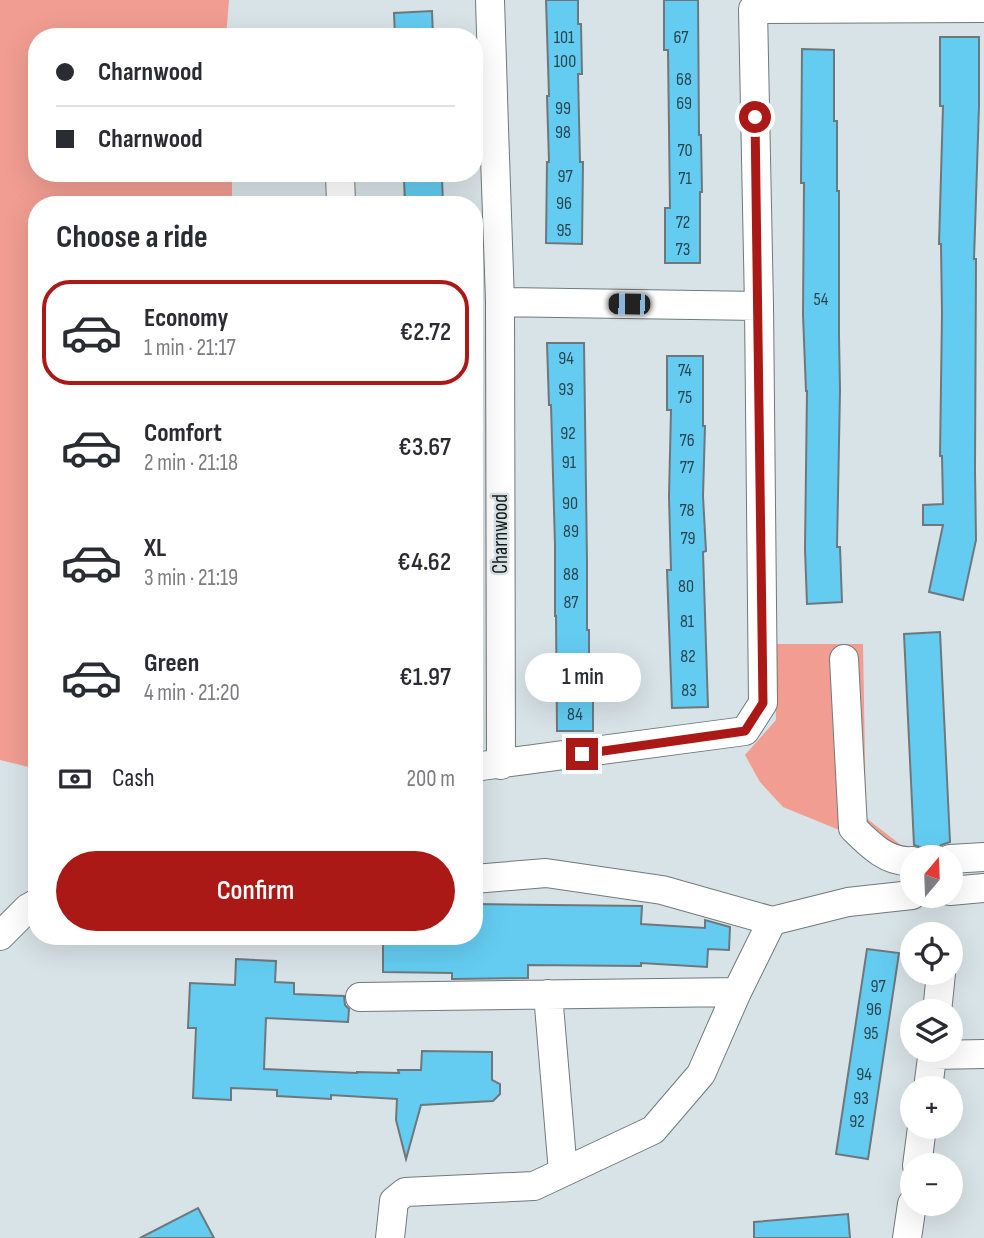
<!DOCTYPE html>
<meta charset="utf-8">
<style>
body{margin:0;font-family:"Sofia Sans Condensed",sans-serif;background:#f7f7f7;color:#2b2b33;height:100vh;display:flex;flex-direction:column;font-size:26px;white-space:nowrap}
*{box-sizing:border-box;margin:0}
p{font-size:23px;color:#7c7c81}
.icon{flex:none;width:38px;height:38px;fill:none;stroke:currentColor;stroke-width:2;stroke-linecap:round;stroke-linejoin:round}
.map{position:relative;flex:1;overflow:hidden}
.side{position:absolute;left:28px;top:196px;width:455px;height:749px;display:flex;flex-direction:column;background:#fff;border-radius:28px;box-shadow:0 7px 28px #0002}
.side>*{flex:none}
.banner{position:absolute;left:28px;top:28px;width:455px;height:154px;border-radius:28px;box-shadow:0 7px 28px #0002;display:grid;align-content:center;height:154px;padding:0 28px;background:#fff}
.needle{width:46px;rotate:19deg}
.buttons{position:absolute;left:900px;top:845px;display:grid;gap:14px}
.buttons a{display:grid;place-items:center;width:63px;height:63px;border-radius:50%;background:#fff;box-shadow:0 7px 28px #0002;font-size:35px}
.end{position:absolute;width:32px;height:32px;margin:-16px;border:9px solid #ab1917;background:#fff;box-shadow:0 0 0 4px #fff}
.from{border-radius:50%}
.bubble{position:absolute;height:49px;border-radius:24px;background:#fff;box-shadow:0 7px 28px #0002;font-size:23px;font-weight:600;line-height:49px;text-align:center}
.car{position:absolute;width:21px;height:42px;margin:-21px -10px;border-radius:9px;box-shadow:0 0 5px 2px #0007;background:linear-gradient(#222 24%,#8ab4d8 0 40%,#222 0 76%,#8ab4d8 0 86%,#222 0)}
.banner b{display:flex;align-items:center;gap:24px;height:66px;font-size:26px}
.banner b+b{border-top:2px solid #e1e1e2}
.banner i{width:18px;height:18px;background:#2b2b33}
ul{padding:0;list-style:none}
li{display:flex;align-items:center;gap:21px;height:105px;margin:0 14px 10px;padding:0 14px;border:4px solid transparent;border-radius:28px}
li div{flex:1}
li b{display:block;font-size:26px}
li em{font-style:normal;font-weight:600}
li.on{border-color:#ab1917}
li>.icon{width:63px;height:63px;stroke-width:1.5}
h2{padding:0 28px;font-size:32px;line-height:84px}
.pay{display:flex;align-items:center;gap:18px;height:77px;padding:0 28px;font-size:26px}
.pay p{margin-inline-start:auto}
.action{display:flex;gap:14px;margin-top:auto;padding:14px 28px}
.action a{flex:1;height:80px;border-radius:42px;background:#ab1917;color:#fff;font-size:28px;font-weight:600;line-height:80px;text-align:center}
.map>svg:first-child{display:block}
</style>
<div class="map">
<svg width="984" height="1238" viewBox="0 0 984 1238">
<rect width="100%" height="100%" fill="#d8e3e7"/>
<path fill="#f19d91" d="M 0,0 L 229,0 L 226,37 L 37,37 L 37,173 L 232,173 L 232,205 L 37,205 L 37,769 L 0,760 Z
M 774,644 L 863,644 L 866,818 L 910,852 L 849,834 L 783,807 L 760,782 L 745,755 L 776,720 Z"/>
<path fill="#64ccf1" stroke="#6e787c" stroke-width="2" d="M 546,0 L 578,0 L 578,24 L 581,24 L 582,74 L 578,74 L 580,162 L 583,162 L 582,244 L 546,243 L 547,162 L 549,162 L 547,96 L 549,96 Z
M 664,0 L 698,0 L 699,135 L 701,135 L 702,192 L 700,192 L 700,263 L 665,263 L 665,208 L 670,208 L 668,50 L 664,50 Z
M 432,11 L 433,37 L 395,37 L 394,13 Z
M 940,37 L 979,37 L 979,106 L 974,259 L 976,259 L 975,471 L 976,540 L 963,600 L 929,592 L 943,525 L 923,525 L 923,505 L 943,504 L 942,456 L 940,456 L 942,314 L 941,244 L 939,244 L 943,106 L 940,106 Z
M 802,49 L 834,50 L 834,121 L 837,121 L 837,191 L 839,191 L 839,336 L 840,390 L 837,547 L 840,547 L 842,602 L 807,604 L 805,549 L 807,391 L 806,391 L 803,315 L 804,183 L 801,183 Z
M 442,178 L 443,205 L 405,205 L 404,179 Z
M 547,343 L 584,343 L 587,562 L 587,630 L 589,630 L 589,697 L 593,697 L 593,731 L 557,731 L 556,616 L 555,616 L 555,545 L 551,405 L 549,405 Z
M 667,356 L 703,356 L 703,426 L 705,426 L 703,496 L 706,551 L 703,552 L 708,707 L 672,708 L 667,570 L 671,570 L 669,497 L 671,410 L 667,410 Z
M 940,632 L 950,842 L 941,845 L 939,848 L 922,848 L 914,845 L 904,634 Z
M 474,904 L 642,906 L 641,924 L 705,928 L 705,920 L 730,927 L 729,950 L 708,949 L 707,967 L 641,963 L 641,966 L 528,965 L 528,978 L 452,979 L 452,973 L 383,972 L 383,936 L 474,936 Z
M 867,949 L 899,953 L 868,1159 L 836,1154 Z
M 236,959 L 276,961 L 275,982 L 294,983 L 294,994 L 344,996 L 345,1005 L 349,1009 L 348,1022 L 266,1018 L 264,1069 L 357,1073 L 357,1072 L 399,1073 L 398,1070 L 421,1070 L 422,1051 L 492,1052 L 492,1080 L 500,1084 L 500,1094 L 493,1101 L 421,1105 L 406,1159 L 396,1120 L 397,1099 L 331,1095 L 331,1099 L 277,1096 L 277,1090 L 231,1088 L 231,1100 L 193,1098 L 196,1028 L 188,1028 L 190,983 L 235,985 Z
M 198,1208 L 214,1238 L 140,1238 Z
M 848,1214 L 850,1238 L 754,1238 L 754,1222 Z"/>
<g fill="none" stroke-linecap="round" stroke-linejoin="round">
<g stroke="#70797d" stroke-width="30">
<path id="minor" d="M 490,0 L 494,128
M 474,129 L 494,128 L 500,302 L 501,765
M 340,173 L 341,205
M 500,302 L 759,306
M 844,659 L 853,828 C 869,844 887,863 912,861
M 474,767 L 745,731 L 763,703 L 759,306 L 753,9 L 984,8
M 950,859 L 984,857
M 474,879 L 546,873 L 662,890 L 772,921 L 848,902 L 912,895
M 950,891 L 984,888
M 0,936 L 28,908 L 37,903
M 548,994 L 563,1172
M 360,997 L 737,992 L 772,921
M 937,1012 L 941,973
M 932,1055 L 984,1054
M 928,1088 L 933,1050
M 917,1166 L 922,1127
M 390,1238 L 394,1201 L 405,1192 L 534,1186 L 653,1130 L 701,1074 L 737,992
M 907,1238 L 912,1204"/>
</g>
<use href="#minor" stroke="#fff" stroke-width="28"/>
</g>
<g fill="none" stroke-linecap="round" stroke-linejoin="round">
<path stroke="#ab1917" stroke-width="9" d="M 582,754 L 745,731 L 763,703 L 755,117"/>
</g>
<g text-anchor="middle" stroke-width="5" stroke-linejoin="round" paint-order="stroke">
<g font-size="18" fill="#294650">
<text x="564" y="43">101</text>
<text x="681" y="43">67</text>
<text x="565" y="67">100</text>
<text x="684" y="85">68</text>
<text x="684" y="109">69</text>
<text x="563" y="114">99</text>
<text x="563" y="138">98</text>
<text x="685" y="156">70</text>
<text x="565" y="182">97</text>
<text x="685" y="184">71</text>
<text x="564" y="209">96</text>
<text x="683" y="228">72</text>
<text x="564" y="236">95</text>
<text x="683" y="255">73</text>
<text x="821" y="305">54</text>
<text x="566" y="364">94</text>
<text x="685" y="376">74</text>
<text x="566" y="395">93</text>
<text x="685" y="403">75</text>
<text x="568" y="439">92</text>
<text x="687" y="446">76</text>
<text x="569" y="468">91</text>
<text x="687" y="473">77</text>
<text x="570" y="509">90</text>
<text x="687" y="516">78</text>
<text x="571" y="537">89</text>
<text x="688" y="544">79</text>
<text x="571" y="580">88</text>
<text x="686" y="592">80</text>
<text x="571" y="608">87</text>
<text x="687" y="627">81</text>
<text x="688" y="662">82</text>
<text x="689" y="696">83</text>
<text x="575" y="720">84</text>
<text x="878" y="992">97</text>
<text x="874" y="1015">96</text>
<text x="871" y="1039">95</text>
<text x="864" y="1080">94</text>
<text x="861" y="1104">93</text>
<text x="857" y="1127">92</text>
</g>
<g font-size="21" fill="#15191a" stroke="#d8e3e7">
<text transform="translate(500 534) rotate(-90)" y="7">Charnwood</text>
</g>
</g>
</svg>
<div class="buttons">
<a><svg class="needle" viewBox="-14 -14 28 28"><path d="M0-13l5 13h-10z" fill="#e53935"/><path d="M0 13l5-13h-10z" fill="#7c7c81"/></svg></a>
<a><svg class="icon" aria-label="locate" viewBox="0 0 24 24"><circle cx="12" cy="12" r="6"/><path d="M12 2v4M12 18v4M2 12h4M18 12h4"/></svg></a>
<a><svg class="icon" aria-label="layers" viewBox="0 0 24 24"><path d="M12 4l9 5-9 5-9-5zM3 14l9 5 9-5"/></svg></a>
<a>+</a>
<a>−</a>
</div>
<i class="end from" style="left:755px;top:117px"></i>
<i class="end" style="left:582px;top:754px"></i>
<div class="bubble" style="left:525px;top:653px;width:116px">1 min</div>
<i class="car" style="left:629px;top:304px;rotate:271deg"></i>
<div class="banner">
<b><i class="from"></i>Charnwood</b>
<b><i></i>Charnwood</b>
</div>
<section class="side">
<h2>Choose a ride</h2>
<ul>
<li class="on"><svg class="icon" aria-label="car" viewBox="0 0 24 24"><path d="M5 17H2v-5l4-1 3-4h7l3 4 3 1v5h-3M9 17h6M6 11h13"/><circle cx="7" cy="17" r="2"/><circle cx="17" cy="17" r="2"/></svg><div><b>Economy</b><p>1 min · 21:17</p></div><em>€2.72</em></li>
<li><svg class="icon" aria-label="car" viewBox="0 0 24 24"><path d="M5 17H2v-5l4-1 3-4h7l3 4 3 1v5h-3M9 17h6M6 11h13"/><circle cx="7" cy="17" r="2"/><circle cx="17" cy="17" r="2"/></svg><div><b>Comfort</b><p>2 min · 21:18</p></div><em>€3.67</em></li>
<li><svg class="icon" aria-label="car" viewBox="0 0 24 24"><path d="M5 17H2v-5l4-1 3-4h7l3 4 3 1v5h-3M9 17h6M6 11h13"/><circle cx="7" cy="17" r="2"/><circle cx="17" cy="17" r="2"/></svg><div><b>XL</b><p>3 min · 21:19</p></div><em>€4.62</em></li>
<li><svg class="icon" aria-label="car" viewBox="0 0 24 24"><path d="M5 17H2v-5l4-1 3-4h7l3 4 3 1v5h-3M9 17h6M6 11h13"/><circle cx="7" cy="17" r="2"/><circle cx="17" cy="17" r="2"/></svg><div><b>Green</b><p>4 min · 21:20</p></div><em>€1.97</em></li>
</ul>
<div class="pay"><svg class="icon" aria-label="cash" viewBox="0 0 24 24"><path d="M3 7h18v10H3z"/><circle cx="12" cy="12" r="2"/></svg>Cash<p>200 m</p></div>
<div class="action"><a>Confirm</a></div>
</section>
</div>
